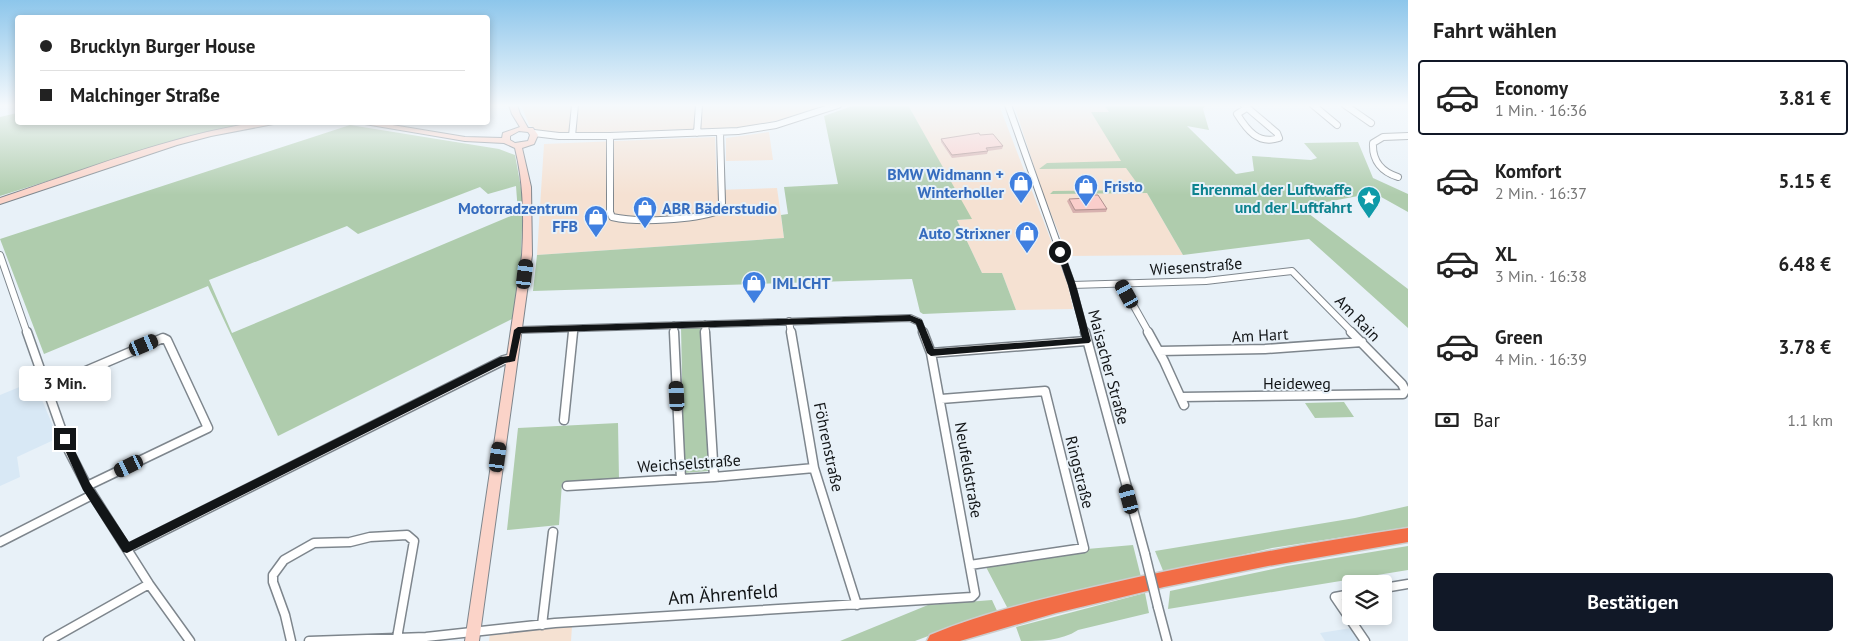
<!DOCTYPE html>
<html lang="de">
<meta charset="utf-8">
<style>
body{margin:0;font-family:"PT Sans",sans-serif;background:#f6f6f6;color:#222;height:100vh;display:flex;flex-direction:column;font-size:19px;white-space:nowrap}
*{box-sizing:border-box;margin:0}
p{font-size:16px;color:#767676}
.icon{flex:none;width:28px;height:28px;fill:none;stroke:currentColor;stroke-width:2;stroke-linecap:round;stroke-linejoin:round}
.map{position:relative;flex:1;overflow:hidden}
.drawer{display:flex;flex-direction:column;background:#fff;width:450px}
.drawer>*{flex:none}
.top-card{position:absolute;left:15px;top:15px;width:475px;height:110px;border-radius:5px;box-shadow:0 2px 8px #0003;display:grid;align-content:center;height:110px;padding:0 25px;background:#fff}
.buttons{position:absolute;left:1342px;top:575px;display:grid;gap:10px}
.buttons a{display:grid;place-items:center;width:50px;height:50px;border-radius:5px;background:#fff;box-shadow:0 2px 8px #0003;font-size:25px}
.end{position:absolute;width:22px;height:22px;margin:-11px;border:6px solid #121517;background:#fff;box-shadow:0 0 0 2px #fff}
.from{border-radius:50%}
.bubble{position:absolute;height:35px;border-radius:5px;background:#fff;box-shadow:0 2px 8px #0003;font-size:16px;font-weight:800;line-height:35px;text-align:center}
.car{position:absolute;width:15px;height:30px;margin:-15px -8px;border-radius:6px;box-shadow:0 0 4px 1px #0007;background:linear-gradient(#222 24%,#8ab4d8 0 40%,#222 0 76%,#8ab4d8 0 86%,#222 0)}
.top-card b{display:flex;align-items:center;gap:18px;height:48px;font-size:19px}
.top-card b+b{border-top:1px solid #e0e0e0}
.top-card i{width:12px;height:12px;background:#222}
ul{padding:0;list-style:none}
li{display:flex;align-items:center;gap:15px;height:75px;margin:0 10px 8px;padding:0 15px;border:2px solid transparent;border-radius:5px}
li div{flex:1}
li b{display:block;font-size:19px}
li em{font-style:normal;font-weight:800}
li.active{border-color:#111827}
li>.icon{width:45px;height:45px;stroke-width:1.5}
h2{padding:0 25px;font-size:22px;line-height:60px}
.pay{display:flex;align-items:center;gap:12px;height:55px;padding:0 25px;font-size:19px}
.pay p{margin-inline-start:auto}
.action{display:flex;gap:10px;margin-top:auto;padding:10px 25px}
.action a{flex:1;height:58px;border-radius:5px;background:#111827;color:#fff;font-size:20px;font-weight:800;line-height:58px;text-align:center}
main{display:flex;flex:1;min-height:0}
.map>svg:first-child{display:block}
</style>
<main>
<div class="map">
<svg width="1408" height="641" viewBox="0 0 1408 641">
<rect width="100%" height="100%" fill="#e8f1f8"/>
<path fill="#f5e1d2" d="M 521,105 L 818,105 L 818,108 L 779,120 L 748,127 L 544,134 L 529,125 Z
M 908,105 L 999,105 L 1068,285 L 1073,309 L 1016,310 L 1002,273 L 982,273 L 957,220 L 971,219 Z
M 1014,105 L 1104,105 L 1109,112 L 1092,112 L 1147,193 L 1183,255 L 1068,256 L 1043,194 Z
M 769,132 L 773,160 L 726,161 L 726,138 Z
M 715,137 L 717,190 L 777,188 L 784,238 L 537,255 L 544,144 Z
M 572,626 L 571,641 L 489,641 L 490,633 Z"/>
<path fill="#d8e8f5" d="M 34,381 L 58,438 L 17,457 L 20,477 L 0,486 L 0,395 Z
M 1351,628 L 1360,641 L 1325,641 L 1320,633 Z"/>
<path fill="#afccad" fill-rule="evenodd" d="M 855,105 L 908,105 L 972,219 L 957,220 L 982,273 L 1002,273 L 1016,310 L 923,314 L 920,312 L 912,279 L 533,291 L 537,255 L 784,238 L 781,215 L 788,214 L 784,187 L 838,184 L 824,116 Z
M 1104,105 L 1205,105 L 1203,109 L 1209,130 L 1187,126 L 1236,174 L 1254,171 L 1252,156 L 1311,160 L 1317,158 L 1304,143 L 1358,142 L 1373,178 L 1408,194 L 1408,212 L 1374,193 L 1300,207 L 1408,289 L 1408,328 L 1309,239 L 1183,255 L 1147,193 L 1050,194 L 1053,191 L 1142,190 L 1126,168 L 1039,169 L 1047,163 L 1121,161 L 1091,112 L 1109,112 Z
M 17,113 L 18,122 L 258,123 L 181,139 L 0,196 L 0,117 Z
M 350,125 L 499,149 L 515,155 L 523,199 L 521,257 L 514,318 L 278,436 L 208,286 L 44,354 L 0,239 ZM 516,186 L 518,213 L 232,333 L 209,280 L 347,226 L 358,234 L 480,187 L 488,194 Z
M 703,326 L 709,471 L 684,473 L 681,327 Z
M 1344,402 L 1354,417 L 1315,418 L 1305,403 Z
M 618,423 L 619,479 L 562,483 L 559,525 L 507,530 L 518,428 Z
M 1408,506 L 1408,527 L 1272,548 L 1164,573 L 1155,551 L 1355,518 Z
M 1133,545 L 1141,577 L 1008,609 L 986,567 L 1087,549 Z
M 1408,546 L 1408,570 L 1168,609 L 1170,591 L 1287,566 Z
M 1145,593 L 1149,613 L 1078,630 C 1061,641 1041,641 1021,641 L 1016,627 Z
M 992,600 L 998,613 L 960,624 L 915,641 L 840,641 L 928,605 Z"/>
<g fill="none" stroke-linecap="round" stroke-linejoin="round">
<g stroke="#7e868d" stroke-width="8">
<path id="street-far1" d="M 1008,105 L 1072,285 L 1085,333
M 1244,105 L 1277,133 L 1279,138 C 1258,145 1247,130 1237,114 L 1245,109 Z
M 1313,105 L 1337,125
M 1345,105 L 1371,123
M 534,133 L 559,136 L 610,136 L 738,131 L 776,125 L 838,105
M 697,133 L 699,105
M 572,136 L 575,105
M 610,136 L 610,212 L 612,217 C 638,223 693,220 718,211 L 722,203 L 720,133
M 1398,177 C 1382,172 1372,161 1373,143 L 1383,137 L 1408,136
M 0,255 L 27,333
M 1072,285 L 1206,281 L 1292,271 L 1353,333
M 1122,285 L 1149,333
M 789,321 L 791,333
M 705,324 L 706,333
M 674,325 L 674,333
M 518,330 L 910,318 L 919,322 L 923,333
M 573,333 L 573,329"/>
</g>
<g stroke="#7e868d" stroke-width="11">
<path id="street" d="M 27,332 L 69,451 L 87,486 L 149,584 L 190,641
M 674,332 L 681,479
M 705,332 L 714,477
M 791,332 L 814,468 L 857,605
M 923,332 L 931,353 L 1086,341
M 1085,332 L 1145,554
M 1148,332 L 1164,361 L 1184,405
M 1159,351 L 1265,349 L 1362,342
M 46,388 L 163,338 L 167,340 L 208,428 L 87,486
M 1181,397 L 1403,394 L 1405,390 L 1402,384 L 1351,332
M 941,399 L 1045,391 L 1084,548 L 970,565
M 564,420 L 573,332
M 567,486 L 714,477 L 814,468
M 0,542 L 92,495
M 127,549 L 504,360 L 512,358
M 1384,588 L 1408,584
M 1351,594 L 1335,597 L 1365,641
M 1158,607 L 1167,641
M 542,625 L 553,532
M 48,641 L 149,584
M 291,641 L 285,615 L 273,582 L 273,575 L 284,560 L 314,543 L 350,542 L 370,537 L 407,535 L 414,541 L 397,638
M 309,641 L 426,637 L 555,623 L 972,597 L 975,594 L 931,353"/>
</g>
<g stroke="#7e868d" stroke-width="2">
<path id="secondary" d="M 509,105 L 517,105 L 520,114 L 528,128 L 533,128 L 538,135 L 534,144 L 522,148 L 531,187 L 532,255 L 479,641 L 465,641 L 522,255 C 524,219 524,184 515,148 L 504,143 L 465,141 L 353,122 L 374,122 L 465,137 L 502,138 L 503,133 L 520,127 L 512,114 ZM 519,131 L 528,132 L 530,135 L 528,141 L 515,143 L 510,140 L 510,136 Z
M 260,122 L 284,122 L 211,136 L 177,145 L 0,204 L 0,198 C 85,170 171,135 260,122 Z"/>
</g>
<g stroke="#cbcccc" stroke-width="3">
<path id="highway" d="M 1408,528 L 1408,542 L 1268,566 L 1164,587 L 1056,613 L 960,641 L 927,641 L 930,635 C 982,613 1039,600 1094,587 C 1198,563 1303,544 1408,528 Z"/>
</g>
<use href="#street-far1" stroke="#fff" stroke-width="6"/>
<use href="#street" stroke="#fff" stroke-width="8"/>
<use href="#secondary" fill="#fbd3c8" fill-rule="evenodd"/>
<use href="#highway" fill="#f26d46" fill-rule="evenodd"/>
<g stroke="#7e868d" stroke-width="11" stroke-linecap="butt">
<path id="street-bridge" d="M 1145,554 L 1158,607"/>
</g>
<use href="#street-bridge" stroke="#fff" stroke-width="8"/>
</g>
<path fill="#d7b1af" d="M 980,135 L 1003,146 L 1002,149 L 988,151 L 987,154 L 952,158 L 941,142 L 941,139 Z
M 1087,195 L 1107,209 L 1106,212 L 1073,213 L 1067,201 L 1069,199 L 1086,198 Z"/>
<path fill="#facecb" stroke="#af908e" d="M 979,133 L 980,135 L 993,134 L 1003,146 L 986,148 L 988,151 L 952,155 L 941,139 Z
M 1087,195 L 1098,195 L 1107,209 L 1075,210 L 1069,199 L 1089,198 Z"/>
<linearGradient id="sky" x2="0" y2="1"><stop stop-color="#8dc6eb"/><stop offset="0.54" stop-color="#f5f9fc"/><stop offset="1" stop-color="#f5f9fc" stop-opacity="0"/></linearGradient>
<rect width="1408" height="195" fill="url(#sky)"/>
<path fill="#121517" d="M 1060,249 L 1064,252 L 1076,285 L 1091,341 L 1089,343 L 931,356 L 927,353 L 916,324 L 910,321 L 521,333 L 515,361 L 505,363 L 127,553 L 123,552 L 83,490 L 60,439 L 65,435 L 68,436 L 90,483 L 129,542 L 500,357 L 509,356 L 514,330 L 518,327 L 910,315 L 922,320 L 934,349 L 1082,338 L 1068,285 L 1057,252 Z"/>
<defs>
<g id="shop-pin" transform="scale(1.25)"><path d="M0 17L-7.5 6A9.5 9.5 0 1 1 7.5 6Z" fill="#3f7fe0" stroke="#e8f1f8"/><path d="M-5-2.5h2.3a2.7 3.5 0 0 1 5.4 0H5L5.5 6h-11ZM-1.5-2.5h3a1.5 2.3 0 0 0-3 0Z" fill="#fff"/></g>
<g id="sight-pin" transform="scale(1.25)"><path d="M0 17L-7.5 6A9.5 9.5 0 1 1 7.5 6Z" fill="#0f9aa8" stroke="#e8f1f8"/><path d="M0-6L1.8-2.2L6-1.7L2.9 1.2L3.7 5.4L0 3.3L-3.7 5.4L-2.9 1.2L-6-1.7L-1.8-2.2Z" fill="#fff"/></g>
</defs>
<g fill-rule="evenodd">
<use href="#shop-pin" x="1021" y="183"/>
<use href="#shop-pin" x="1086" y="186"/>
<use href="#sight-pin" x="1369" y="198"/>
<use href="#shop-pin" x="645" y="208"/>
<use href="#shop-pin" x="596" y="217"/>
<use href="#shop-pin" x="1027" y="233"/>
<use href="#shop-pin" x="754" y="283"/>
</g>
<g text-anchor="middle" stroke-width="4" stroke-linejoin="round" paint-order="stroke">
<g font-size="16" font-weight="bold" fill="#366cbe" stroke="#e8f1f8" text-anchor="end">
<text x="1004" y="180">BMW Widmann +<tspan x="1004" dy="18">Winterholler</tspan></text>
<text x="1104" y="192" text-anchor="start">Fristo</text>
<text x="578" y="214">Motorradzentrum<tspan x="578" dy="18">FFB</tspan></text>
<text x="662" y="214" text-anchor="start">ABR Bäderstudio</text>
<text x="1010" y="239">Auto Strixner</text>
<text x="772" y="289" text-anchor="start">IMLICHT</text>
</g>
<g font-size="16" font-weight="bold" fill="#0d838f" stroke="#e8f1f8" text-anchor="end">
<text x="1352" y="195">Ehrenmal der Luftwaffe<tspan x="1352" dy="18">und der Luftfahrt</tspan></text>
</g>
<g font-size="16" fill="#121517" stroke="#e8f1f8">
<text transform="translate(1196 266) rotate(-4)" y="6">Wiesenstraße</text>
<text transform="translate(1358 318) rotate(46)" y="6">Am Rain</text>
<text transform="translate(1260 335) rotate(-3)" y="6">Am Hart</text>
<text transform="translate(1109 367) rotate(75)" y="6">Maisacher Straße</text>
<text x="1297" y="389">Heideweg</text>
<text transform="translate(829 447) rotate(78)" y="6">Föhrenstraße</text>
<text transform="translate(689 463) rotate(-4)" y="6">Weichselstraße</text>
<text transform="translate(969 470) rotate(80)" y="6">Neufeldstraße</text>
<text transform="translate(1080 472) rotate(76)" y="6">Ringstraße</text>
</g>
<g font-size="19" fill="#121517" stroke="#e8f1f8">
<text transform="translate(723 594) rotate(-4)" y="7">Am Ährenfeld</text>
</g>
</g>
</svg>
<div class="buttons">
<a><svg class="icon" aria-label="layers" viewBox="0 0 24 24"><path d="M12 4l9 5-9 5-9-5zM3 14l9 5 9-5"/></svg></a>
</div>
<i class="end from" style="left:1060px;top:252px"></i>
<i class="end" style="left:65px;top:439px"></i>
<div class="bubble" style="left:19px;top:366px;width:92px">3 Min.</div>
<i class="car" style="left:525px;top:274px;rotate:7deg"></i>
<i class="car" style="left:1127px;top:294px;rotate:331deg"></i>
<i class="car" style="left:144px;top:345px;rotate:67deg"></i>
<i class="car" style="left:677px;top:396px;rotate:357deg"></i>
<i class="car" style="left:498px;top:457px;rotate:8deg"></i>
<i class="car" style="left:129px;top:466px;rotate:244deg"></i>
<i class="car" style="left:1129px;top:499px;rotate:345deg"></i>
<div class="top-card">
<b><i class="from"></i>Brucklyn Burger House</b>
<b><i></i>Malchinger Straße</b>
</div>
</div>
<section class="drawer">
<h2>Fahrt wählen</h2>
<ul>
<li class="active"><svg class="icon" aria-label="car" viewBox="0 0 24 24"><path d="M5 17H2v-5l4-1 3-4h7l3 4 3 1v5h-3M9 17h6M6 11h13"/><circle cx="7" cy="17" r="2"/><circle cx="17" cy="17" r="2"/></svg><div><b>Economy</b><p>1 Min. · 16:36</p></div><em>3.81 €</em></li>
<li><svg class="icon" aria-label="car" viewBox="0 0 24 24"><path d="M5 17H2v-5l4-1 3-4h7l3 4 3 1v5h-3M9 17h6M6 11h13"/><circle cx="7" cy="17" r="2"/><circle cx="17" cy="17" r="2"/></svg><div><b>Komfort</b><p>2 Min. · 16:37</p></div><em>5.15 €</em></li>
<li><svg class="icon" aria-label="car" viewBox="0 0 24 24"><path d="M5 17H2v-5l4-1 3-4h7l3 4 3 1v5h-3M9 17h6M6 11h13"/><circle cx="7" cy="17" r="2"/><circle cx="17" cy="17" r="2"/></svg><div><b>XL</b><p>3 Min. · 16:38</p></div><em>6.48 €</em></li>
<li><svg class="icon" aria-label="car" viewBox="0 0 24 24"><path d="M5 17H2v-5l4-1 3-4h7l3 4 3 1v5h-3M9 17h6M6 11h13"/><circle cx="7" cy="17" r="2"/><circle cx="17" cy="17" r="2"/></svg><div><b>Green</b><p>4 Min. · 16:39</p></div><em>3.78 €</em></li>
</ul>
<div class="pay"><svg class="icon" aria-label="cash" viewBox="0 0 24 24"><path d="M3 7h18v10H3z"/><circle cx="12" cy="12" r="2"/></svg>Bar<p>1.1 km</p></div>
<div class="action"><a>Bestätigen</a></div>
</section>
</main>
